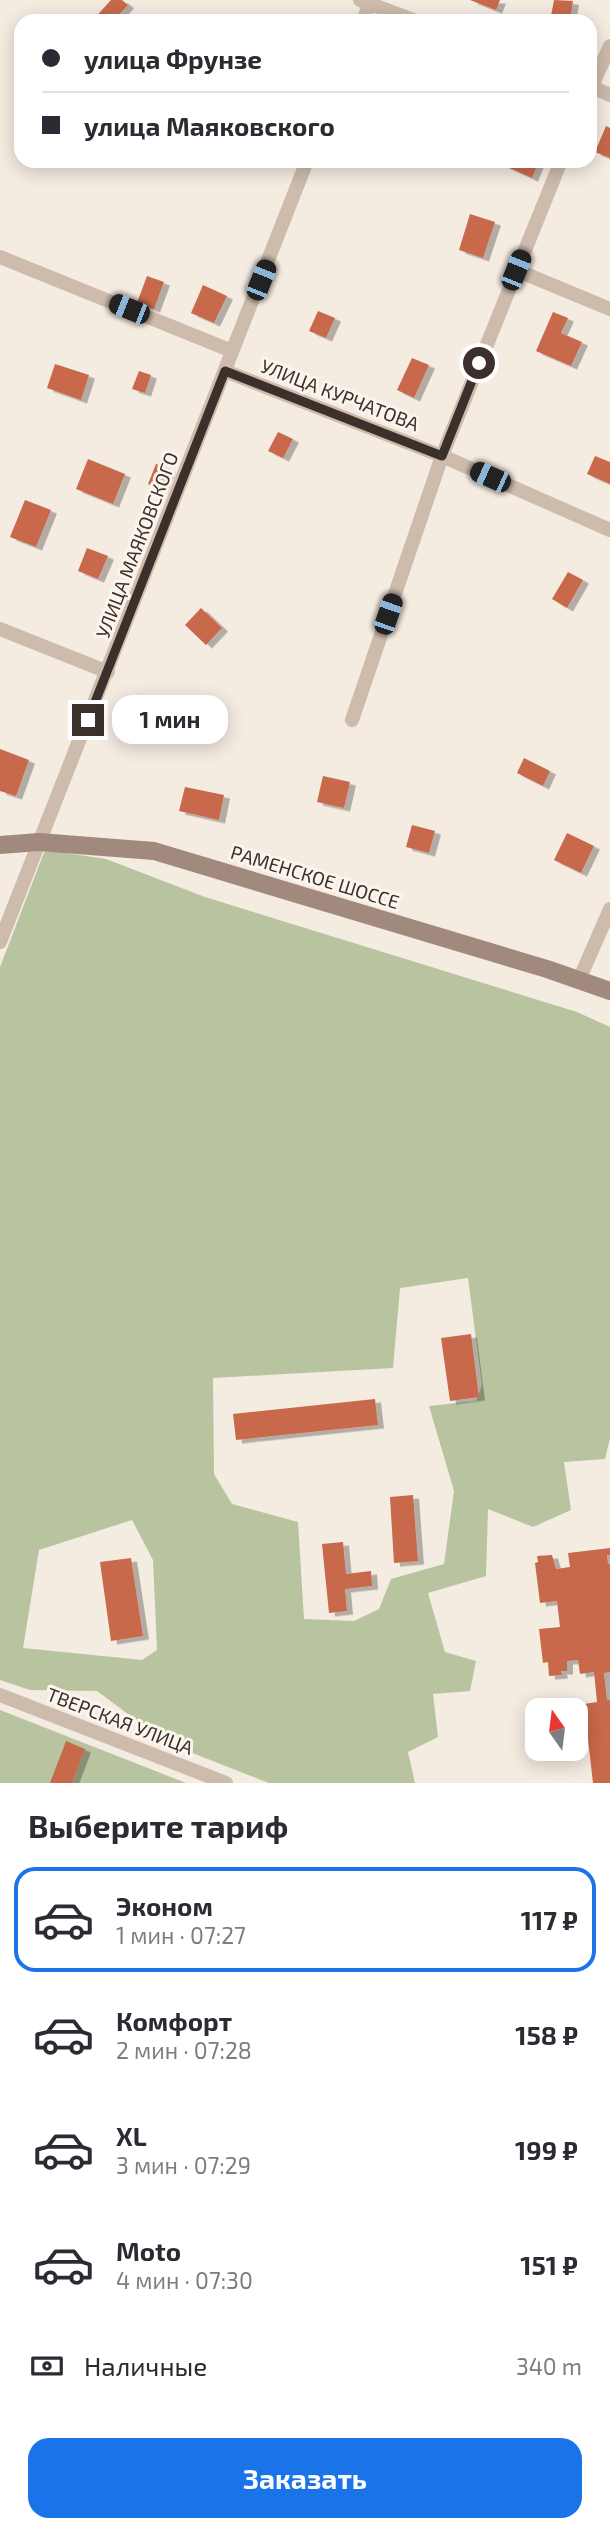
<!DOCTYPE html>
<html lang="ru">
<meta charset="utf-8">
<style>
body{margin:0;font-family:"Exo 2",sans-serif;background:#f2f2f3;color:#2b2b33;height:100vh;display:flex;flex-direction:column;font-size:26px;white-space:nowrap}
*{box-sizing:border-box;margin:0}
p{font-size:23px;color:#7c7c81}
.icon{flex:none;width:38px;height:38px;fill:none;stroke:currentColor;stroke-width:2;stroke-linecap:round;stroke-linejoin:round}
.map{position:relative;height:1783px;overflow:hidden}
.details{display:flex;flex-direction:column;background:#fff;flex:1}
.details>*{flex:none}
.banner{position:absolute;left:14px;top:14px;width:583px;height:154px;border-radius:21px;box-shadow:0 4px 18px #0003;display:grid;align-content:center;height:154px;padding:0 28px;background:#fff}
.needle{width:46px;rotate:346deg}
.controls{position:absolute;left:525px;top:1698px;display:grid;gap:14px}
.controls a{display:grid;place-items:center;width:63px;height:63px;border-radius:14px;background:#fff;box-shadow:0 4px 18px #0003;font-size:35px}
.end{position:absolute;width:32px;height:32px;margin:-16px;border:9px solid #3b302b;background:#fff;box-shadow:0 0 0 4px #fff}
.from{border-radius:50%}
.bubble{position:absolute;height:49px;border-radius:21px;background:#fff;box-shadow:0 4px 18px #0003;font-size:23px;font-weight:700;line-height:49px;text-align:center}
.car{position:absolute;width:21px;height:42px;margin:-21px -10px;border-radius:9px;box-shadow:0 0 5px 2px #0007;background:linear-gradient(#222 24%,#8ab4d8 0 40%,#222 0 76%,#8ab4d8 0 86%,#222 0)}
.banner b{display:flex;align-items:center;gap:24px;height:66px;font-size:26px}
.banner b+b{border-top:2px solid #e1e1e2}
.banner i{width:18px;height:18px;background:#2b2b33}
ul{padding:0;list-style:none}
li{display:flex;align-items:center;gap:21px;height:105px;margin:0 14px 10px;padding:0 14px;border:4px solid transparent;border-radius:21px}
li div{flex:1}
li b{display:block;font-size:26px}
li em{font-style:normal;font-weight:700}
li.current{border-color:#1a73e8}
li>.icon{width:63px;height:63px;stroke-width:1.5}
h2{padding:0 28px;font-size:32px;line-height:84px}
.pay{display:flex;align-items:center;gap:18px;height:77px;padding:0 28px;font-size:26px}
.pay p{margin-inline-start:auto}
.button{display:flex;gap:14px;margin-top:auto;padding:14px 28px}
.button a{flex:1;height:80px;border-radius:21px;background:#1a73e8;color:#fff;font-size:28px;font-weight:700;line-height:80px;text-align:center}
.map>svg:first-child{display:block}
</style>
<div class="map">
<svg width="610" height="1783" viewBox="0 0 610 1783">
<defs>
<filter id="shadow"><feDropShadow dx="6" dy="3.5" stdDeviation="0" flood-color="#0004"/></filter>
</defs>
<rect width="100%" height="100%" fill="#f4ebe1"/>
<path fill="#b8c4a0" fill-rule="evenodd" d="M 45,850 L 106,859 L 205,897 L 577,1012 L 610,1027 L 610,1438 L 605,1459 L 564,1462 L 571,1510 L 533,1527 L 488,1509 L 486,1576 L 428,1593 L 445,1652 L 476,1661 L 470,1691 L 433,1694 L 438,1737 L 408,1752 L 415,1783 L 269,1783 L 167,1743 L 97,1691 L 30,1690 L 0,1680 L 0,967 ZM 468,1278 L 482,1385 L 476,1401 L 429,1406 L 454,1491 L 444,1564 L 391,1579 L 379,1609 L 354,1621 L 304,1619 L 298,1522 L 232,1504 L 214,1474 L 213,1378 L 393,1368 L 400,1288 ZM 132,1520 L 153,1560 L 157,1650 L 142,1660 L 23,1648 L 39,1550 Z
M 0,1710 L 186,1783 L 0,1783 Z"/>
<path fill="#c8694b" filter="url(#shadow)" d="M 111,0 L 122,0 L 128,5 L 113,21 L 92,21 Z
M 470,0 L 500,0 L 496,10 Z
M 554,0 L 573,1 L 570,21 L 550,21 Z
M 606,126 L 610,128 L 610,158 L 595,152 Z
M 504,161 L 539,161 L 532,178 L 503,165 Z
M 470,214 L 495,222 L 483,258 L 459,250 Z
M 147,276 L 164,282 L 154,309 L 137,303 Z
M 203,285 L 227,296 L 214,323 L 191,313 Z
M 318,311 L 335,318 L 326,338 L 309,331 Z
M 553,312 L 568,318 L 561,333 L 582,342 L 571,366 L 536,351 Z
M 412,358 L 429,365 L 414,398 L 397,390 Z
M 55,364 L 89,375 L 81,400 L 47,388 Z
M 139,371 L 151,375 L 145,393 L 132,389 Z
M 278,432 L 293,439 L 283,458 L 268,451 Z
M 595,456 L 610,462 L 610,484 L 587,474 Z
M 88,459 L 125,474 L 113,504 L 76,489 Z
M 156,464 L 170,469 L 162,489 L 148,484 Z
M 25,500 L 51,510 L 36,547 L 10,537 Z
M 87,548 L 108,556 L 98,579 L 78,571 Z
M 568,572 L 583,580 L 567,608 L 552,599 Z
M 201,608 L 222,628 L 206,645 L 185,625 Z
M 123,707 L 157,716 L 150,740 L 117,732 Z
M 0,749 L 29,760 L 16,796 L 0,791 Z
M 524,758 L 550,771 L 543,786 L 517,773 Z
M 323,776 L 350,782 L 344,808 L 317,802 Z
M 185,787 L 224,795 L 219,820 L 179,811 Z
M 412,825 L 435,831 L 429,853 L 406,847 Z
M 567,833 L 594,846 L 581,873 L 554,860 Z
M 471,1334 L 479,1397 L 450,1401 L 441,1338 Z
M 375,1399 L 378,1425 L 236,1440 L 233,1414 Z
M 413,1495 L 418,1561 L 394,1563 L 390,1497 Z
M 343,1542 L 346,1574 L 371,1571 L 372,1586 L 345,1589 L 347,1611 L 329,1613 L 322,1544 Z
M 610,1548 L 610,1555 L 607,1555 L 608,1564 L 610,1564 L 610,1672 L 604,1673 L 607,1700 L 610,1700 L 610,1783 L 593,1783 L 584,1704 L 597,1702 L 594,1672 L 580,1674 L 578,1660 L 567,1661 L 567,1671 L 561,1671 L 562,1675 L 549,1676 L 548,1662 L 543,1663 L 539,1629 L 560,1627 L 557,1601 L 540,1603 L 535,1563 L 538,1562 L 537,1556 L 552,1555 L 556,1569 L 570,1567 L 568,1553 Z
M 131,1558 L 143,1636 L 111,1641 L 100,1562 Z
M 66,1741 L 85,1749 L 72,1783 L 50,1783 Z"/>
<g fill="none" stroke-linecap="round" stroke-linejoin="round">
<path stroke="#cdbbac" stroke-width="14" d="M 360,0 L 416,21
M 363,21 L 371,0
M 590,86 L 610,95
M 590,90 L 610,46
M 0,257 L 232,351
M 516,270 L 610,309
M 225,371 L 442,456 L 610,530
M 0,629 L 108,672
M 352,720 L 442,456 L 561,161
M 0,942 L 307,161
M 579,980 L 610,909
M 0,1695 L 226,1783"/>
<path stroke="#a18a7d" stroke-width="18" d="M 0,845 L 39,842 L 154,851 L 547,969 L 610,991"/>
</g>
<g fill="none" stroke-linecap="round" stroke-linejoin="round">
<path stroke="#3b302b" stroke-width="9" d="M 88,720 L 225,371 L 442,456 L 479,363"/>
</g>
<g text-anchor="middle" stroke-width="6" stroke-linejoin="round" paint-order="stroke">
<g font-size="19" fill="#3b302b" stroke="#fbf5ee">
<text transform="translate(340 395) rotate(21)" y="7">УЛИЦА КУРЧАТОВА</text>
<text transform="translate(137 545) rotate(-69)" y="7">УЛИЦА МАЯКОВСКОГО</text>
<text transform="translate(315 877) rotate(17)" y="7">РАМЕНСКОЕ ШОССЕ</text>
<text transform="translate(120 1721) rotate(21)" y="7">ТВЕРСКАЯ УЛИЦА</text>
</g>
</g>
</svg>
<div class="controls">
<a><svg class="needle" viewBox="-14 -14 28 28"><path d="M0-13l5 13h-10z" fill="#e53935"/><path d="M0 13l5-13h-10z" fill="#7c7c81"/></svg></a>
</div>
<i class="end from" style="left:479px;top:363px"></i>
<i class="end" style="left:88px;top:720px"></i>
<div class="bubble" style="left:112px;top:695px;width:116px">1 мин</div>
<i class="car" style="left:516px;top:270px;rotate:22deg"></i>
<i class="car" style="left:261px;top:280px;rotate:22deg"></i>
<i class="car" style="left:129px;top:309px;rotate:292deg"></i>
<i class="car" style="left:490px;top:477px;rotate:294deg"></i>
<i class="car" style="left:388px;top:614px;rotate:19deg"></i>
<div class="banner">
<b><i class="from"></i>улица Фрунзе</b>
<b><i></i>улица Маяковского</b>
</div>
</div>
<section class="details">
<h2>Выберите тариф</h2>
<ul>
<li class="current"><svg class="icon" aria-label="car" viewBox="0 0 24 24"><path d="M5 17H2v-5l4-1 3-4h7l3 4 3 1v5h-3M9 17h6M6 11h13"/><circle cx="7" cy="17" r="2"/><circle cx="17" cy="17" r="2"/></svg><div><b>Эконом</b><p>1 мин · 07:27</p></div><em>117 ₽</em></li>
<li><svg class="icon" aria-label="car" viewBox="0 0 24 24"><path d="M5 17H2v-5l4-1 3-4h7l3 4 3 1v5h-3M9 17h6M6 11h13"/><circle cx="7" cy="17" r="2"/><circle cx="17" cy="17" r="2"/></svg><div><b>Комфорт</b><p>2 мин · 07:28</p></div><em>158 ₽</em></li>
<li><svg class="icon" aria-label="car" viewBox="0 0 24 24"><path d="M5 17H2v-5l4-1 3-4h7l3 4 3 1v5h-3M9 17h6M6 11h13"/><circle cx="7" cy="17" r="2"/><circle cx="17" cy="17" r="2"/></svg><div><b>XL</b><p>3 мин · 07:29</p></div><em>199 ₽</em></li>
<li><svg class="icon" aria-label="car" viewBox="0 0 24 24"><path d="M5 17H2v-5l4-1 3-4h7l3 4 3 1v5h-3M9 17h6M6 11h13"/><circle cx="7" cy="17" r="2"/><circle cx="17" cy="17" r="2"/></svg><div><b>Moto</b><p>4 мин · 07:30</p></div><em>151 ₽</em></li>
</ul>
<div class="pay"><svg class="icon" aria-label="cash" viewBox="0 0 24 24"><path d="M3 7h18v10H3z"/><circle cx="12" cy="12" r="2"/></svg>Наличные<p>340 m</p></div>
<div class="button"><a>Заказать</a></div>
</section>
